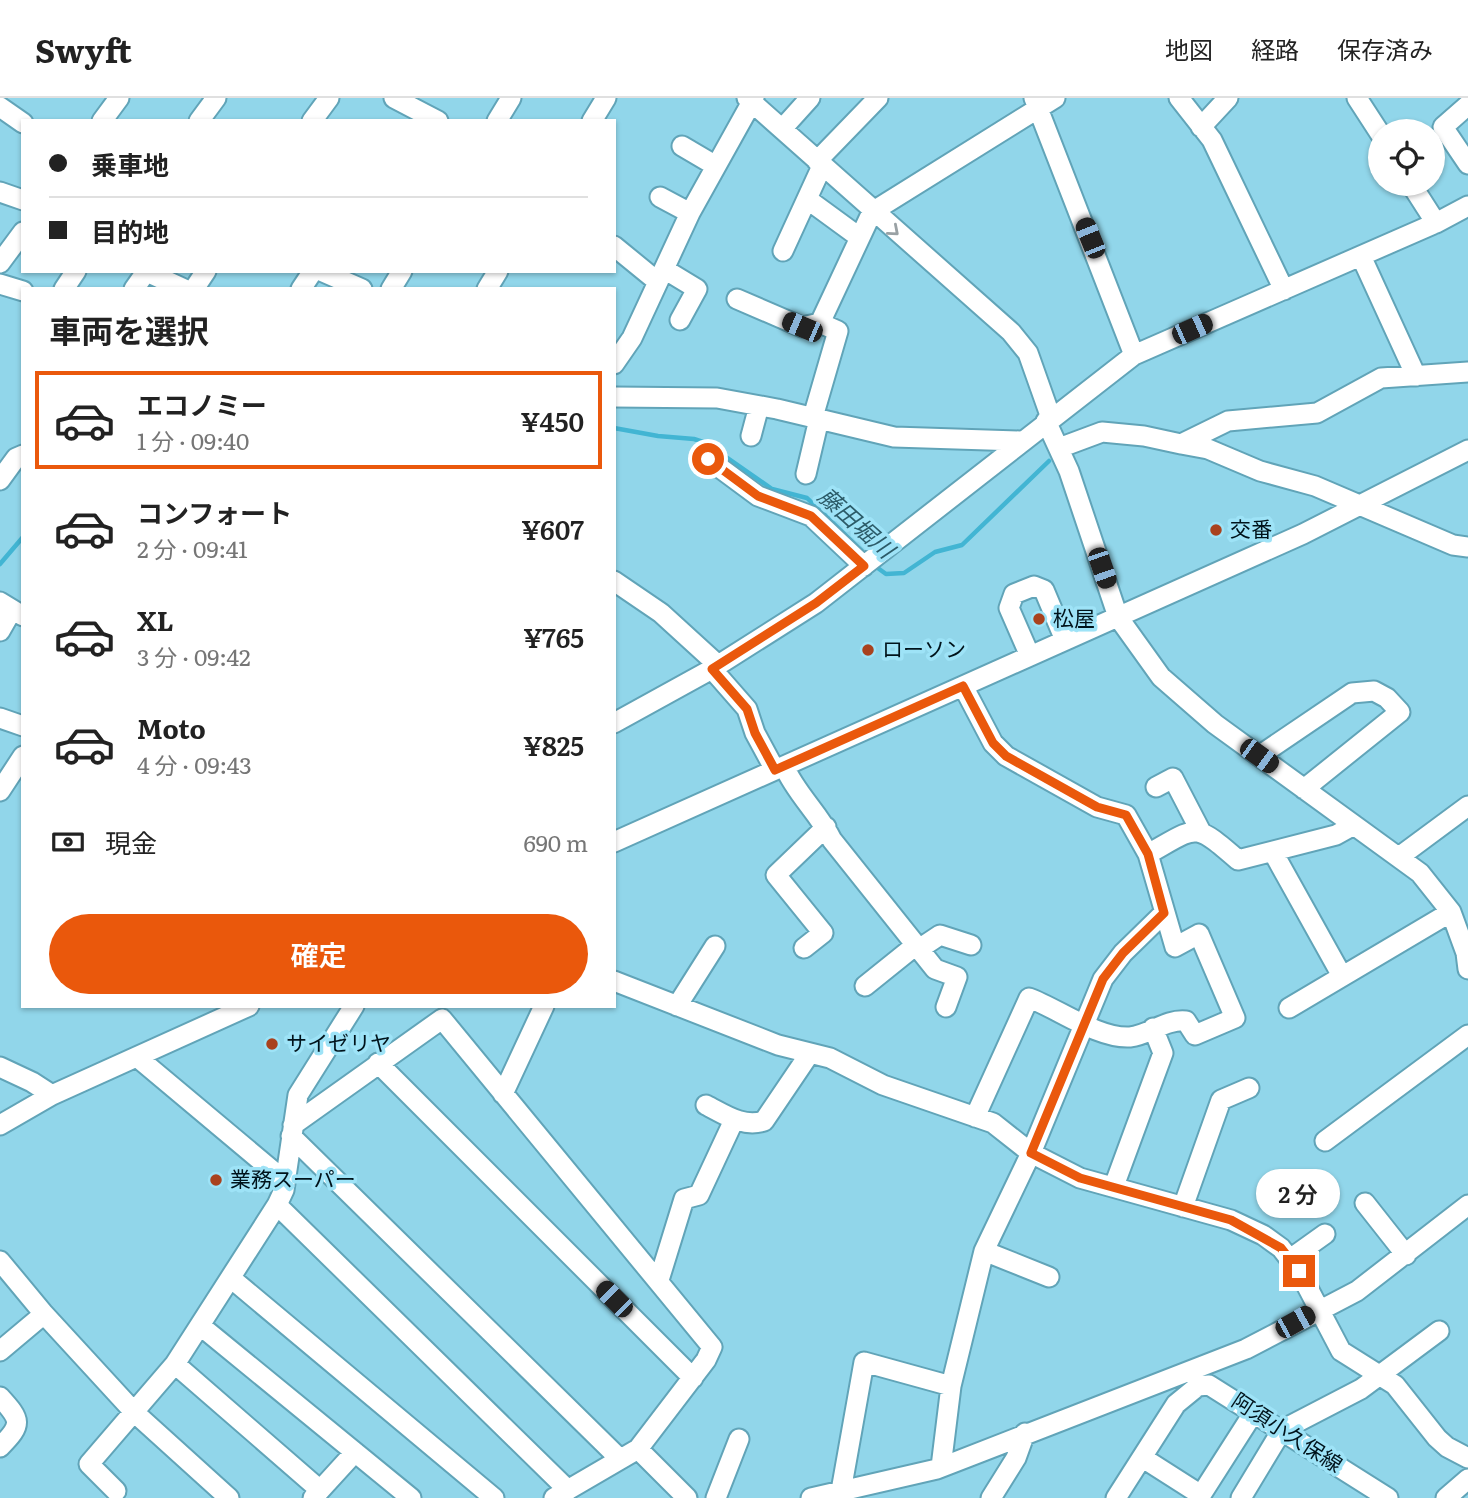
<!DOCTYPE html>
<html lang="ja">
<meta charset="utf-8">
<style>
body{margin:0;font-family:Literata,"Noto Sans JP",serif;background:#f6f6f6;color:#222;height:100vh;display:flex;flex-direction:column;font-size:26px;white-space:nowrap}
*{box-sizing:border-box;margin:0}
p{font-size:23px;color:#767676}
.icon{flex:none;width:38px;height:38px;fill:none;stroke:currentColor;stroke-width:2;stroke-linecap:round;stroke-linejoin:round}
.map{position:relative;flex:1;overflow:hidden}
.drawer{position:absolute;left:21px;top:189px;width:595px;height:721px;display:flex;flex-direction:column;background:#fff;border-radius:0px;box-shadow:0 2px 5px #0004}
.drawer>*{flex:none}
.banner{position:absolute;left:21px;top:21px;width:595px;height:154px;border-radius:0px;box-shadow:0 2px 5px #0004;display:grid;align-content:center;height:154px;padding:0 28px;background:#fff}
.fabs{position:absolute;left:1368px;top:21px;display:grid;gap:14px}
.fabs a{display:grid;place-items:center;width:77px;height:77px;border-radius:50%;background:#fff;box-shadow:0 2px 5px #0004;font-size:35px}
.end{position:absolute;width:32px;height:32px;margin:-16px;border:9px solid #ea580c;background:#fff;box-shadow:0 0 0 4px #fff}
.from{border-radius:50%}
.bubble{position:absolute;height:49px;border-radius:24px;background:#fff;box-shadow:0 2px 5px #0004;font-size:23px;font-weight:600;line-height:49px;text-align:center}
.car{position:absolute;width:21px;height:42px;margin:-21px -10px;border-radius:9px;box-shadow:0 0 5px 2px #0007;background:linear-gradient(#222 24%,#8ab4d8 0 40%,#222 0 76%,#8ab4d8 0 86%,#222 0)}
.banner b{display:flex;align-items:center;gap:24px;height:66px;font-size:26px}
.banner b+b{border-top:2px solid #e0e0e0}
.banner i{width:18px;height:18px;background:#222}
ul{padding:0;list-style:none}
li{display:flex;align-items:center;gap:21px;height:98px;margin:0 14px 10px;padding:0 14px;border:4px solid transparent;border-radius:0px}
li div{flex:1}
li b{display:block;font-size:26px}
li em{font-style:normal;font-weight:600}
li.active{border-color:#ea580c}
li>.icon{width:63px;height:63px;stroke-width:1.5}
h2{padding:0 28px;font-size:32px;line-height:84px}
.pay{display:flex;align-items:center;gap:18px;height:77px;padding:0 28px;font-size:26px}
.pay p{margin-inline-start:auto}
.button{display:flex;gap:14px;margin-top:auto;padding:14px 28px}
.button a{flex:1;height:80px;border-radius:42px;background:#ea580c;color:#fff;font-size:28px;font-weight:600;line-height:80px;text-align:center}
header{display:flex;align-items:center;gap:42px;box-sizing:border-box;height:98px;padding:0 35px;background:#fff;border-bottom:2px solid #e0e0e0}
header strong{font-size:33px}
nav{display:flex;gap:38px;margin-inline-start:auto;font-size:24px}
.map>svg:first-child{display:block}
</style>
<header>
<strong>Swyft</strong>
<nav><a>地図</a><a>経路</a><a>保存済み</a></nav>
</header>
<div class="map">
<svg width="1468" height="1400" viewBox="0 0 1468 1400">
<rect width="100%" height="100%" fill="#91d6ea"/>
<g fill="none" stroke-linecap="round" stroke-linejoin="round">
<path stroke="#42b5d3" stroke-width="4.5" d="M 614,330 L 658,338 L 694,341 L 706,345 L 772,391 L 807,400 L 862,453
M 0,466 L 23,439
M 875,468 L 886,476 L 904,475 L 935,454 L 962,447 L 1049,363"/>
<g stroke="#61a4b8" stroke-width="23">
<path id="minor" d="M 394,0 L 438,23
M 747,0 L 1011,234 L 1028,255 L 1051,320
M 1034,0 L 1134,257
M 1179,0 L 1212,42 L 1284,192
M 1357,0 L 1381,37
M 1468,7 L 1443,29 L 1468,66
M 0,9 L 23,25
M 102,23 L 119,0
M 199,23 L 216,0
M 312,23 L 329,0
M 497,23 L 511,0
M 592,23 L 606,0
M 1201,29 L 1228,0
M 782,31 L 810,0
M 682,48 L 716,68
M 817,63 L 878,0
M 1411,86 L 1436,125
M 0,94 L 23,102
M 660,99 L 690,115
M 807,101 L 859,139
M 614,148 L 658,184
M 783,153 L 822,68
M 1361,158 L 1416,278
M 0,165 L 23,134
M 664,171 L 697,191 L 680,222
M 145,173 L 184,191
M 321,173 L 362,191
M 0,186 L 23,193
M 64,191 L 76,173
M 134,191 L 146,174
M 194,191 L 206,173
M 301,191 L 313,173
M 391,191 L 402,173
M 487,191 L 498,173
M 737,201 L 802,229 L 820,225
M 614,266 L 632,240 L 690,115 L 754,0
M 614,299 L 717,300 L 777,311 L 894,339 L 1020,343
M 813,319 L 838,233 L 820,225 L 872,114 L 1055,0
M 1046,323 L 1069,373 L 1118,519 L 1161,579 L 1215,626 L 1420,775 L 1451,814 L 1466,855 L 1468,871
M 751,338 L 759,308
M 1181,346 L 1208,351 L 1260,373 L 1315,388 L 1453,447 L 1468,449
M 1059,350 L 1102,334 L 1144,338 L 1181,346 L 1228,323 L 1317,315 L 1381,280 L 1468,274
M 708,361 L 758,398 L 811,418 L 864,468
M 806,376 L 819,321
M 0,382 L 16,360 L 23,357
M 614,483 L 661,515 L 718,567
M 0,504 L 23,518
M 0,533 L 12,512
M 1030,558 L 1009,510 L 1014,496 L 1034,488 L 1044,492 L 1065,542
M 712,571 L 747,611 L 755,635 L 775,672
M 963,588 L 993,645 L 1006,658 L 1097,709 L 1126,717 L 1148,756 C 1198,728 1193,723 1238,762 L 1336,737 L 1354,727
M 0,620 L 23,628
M 614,625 L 712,571 L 816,505 L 1134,257 L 1436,125 L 1468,108
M 1259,658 L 1352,595 L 1374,593 L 1387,600 L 1400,614 L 1304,691
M 784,668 C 796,696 819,715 832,742 L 935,871 L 957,879 L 946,909
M 1156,689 L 1173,680 L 1200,732
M 0,693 L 23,658
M 614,744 L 1303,436 L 1468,352
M 1273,754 L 1342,878
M 1399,759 L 1468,708
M 804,850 L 823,835 L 776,777 L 826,729
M 919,851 L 940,837 L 971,847
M 614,883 L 778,947 L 830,960 L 883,987 L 993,1025 L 1031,1055 L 1080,1080 L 1231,1122 L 1263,1137 L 1281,1150 L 1299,1173 L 1341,1253 L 1395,1287 L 1437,1340 L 1447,1349 L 1468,1360
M 865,888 L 916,847
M 677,908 L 715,848
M 1289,910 L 1451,814
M 137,959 L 285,1083
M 378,965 L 693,1280
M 0,969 L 32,984 L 52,997
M 503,996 L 544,908
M 706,1007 C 724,1016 743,1030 764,1023 L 810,955
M 975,1019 L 1029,900 C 1057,910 1098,941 1130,939 C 1150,937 1165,921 1186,923 L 1195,937 L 1235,920 L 1199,836 L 1175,849 L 1148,756
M 0,1027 L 52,997 L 249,908
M 293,1027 L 442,921 L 712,1249 L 706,1262 L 638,1351 L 554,1400
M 291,1038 L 620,1361
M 1325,1043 L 1468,937
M 1114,1088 L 1163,955 L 1153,930
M 1365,1105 L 1406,1157
M 277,1107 L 568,1392
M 1183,1109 L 1221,1002 L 1249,990
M 984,1153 L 1049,1179
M 1290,1161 L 1325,1136
M 0,1163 L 44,1216 L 135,1315 L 229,1400
M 232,1181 L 494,1400
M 659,1182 L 684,1101 L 699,1097 L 734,1022
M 202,1229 L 411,1400
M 0,1253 L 44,1216
M 175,1266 L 320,1392
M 0,1299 C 21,1322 23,1326 0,1349
M 638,1351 L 687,1400
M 1143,1360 L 1201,1397 L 1254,1314
M 941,1369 L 951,1288 L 984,1153 L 1031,1055 L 1103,881 L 1123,855 L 1164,815
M 116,1393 L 89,1366 L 175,1266 L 277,1107 L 284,1092 L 298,997 L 354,908
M 841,1393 L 864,1264 L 951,1288
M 313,1400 L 355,1354
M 716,1400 L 739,1341
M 811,1400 L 937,1371 L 1246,1251 L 1357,1193 L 1468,1107
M 991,1400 L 1016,1360 L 1025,1335
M 1116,1400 L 1176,1306 L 1198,1288 L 1209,1287 L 1388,1400
M 1241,1400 L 1282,1332 L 1361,1291 L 1439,1233
M 1446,1400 L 1468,1381"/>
</g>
<use href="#minor" stroke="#fff" stroke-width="19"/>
</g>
<defs><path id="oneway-chevron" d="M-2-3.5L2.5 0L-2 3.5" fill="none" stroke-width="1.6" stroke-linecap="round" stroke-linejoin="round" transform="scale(1.75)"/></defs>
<use stroke="#99a1a4" href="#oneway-chevron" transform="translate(894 133) rotate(41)"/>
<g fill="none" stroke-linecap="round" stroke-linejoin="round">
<path stroke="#ea580c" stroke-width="9" d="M 708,361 L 758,398 L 811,418 L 864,468 L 816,505 L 712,571 L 747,611 L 755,635 L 775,672 L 963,588 L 993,645 L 1006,658 L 1097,709 L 1126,717 L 1148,756 L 1164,815 L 1123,855 L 1103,881 L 1031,1055 L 1080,1080 L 1231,1122 L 1281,1150 L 1299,1173"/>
</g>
<g fill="#a9421e" stroke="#9ee3f7" stroke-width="2.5">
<circle cx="1216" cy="432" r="7"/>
<circle cx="1039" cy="521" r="7"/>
<circle cx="868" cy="552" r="7"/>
<circle cx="272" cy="946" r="7"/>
<circle cx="216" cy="1082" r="7"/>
</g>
<g text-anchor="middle" stroke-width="7" stroke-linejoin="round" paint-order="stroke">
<g font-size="21" fill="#00131b" stroke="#9ee3f7" text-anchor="start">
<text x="1230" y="439">交番</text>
<text x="1053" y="528">松屋</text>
<text x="882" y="559">ローソン</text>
<text x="286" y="953">サイゼリヤ</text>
<text x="230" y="1089">業務スーパー</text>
</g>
<g font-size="21" fill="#00131b" stroke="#9ee3f7">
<text transform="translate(1287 1335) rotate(33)" y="7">阿須小久保線</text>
</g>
<g font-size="23" font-style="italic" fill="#2c5b68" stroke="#9ee3f7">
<text transform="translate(856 425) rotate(42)" y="8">藤田堀川</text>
</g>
</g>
</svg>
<div class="fabs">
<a><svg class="icon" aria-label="locate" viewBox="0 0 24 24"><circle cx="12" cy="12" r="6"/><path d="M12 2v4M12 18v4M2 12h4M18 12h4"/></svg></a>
</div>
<i class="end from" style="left:708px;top:361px"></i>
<i class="end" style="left:1299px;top:1173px"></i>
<div class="bubble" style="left:1256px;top:1071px;width:84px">2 分</div>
<i class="car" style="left:1090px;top:140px;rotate:338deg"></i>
<i class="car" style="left:802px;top:229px;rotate:293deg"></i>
<i class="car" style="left:1192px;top:231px;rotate:66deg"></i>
<i class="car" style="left:1102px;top:470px;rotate:161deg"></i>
<i class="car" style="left:1259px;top:658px;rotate:126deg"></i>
<i class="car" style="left:614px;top:1201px;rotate:315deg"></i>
<i class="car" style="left:1295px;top:1224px;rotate:61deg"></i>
<div class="banner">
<b><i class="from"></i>乗車地</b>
<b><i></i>目的地</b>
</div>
<section class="drawer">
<h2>車両を選択</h2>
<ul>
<li class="active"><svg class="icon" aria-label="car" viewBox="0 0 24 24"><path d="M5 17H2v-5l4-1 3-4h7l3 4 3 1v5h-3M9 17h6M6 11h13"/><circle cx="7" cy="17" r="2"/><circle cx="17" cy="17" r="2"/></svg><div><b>エコノミー</b><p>1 分 · 09:40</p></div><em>¥450</em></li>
<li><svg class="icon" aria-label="car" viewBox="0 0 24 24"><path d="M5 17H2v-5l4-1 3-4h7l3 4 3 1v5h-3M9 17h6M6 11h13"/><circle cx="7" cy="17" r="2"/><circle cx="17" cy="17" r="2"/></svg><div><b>コンフォート</b><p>2 分 · 09:41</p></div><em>¥607</em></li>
<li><svg class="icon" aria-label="car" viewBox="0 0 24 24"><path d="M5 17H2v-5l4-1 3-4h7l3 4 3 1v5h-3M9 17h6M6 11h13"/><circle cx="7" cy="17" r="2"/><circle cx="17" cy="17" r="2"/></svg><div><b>XL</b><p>3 分 · 09:42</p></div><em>¥765</em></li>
<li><svg class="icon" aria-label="car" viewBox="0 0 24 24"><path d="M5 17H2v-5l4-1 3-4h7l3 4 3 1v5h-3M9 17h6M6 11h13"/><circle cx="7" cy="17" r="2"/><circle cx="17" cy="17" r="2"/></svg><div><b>Moto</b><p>4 分 · 09:43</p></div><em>¥825</em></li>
</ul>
<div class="pay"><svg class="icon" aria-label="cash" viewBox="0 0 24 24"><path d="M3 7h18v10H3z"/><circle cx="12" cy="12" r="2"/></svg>現金<p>690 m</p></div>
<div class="button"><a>確定</a></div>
</section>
</div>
